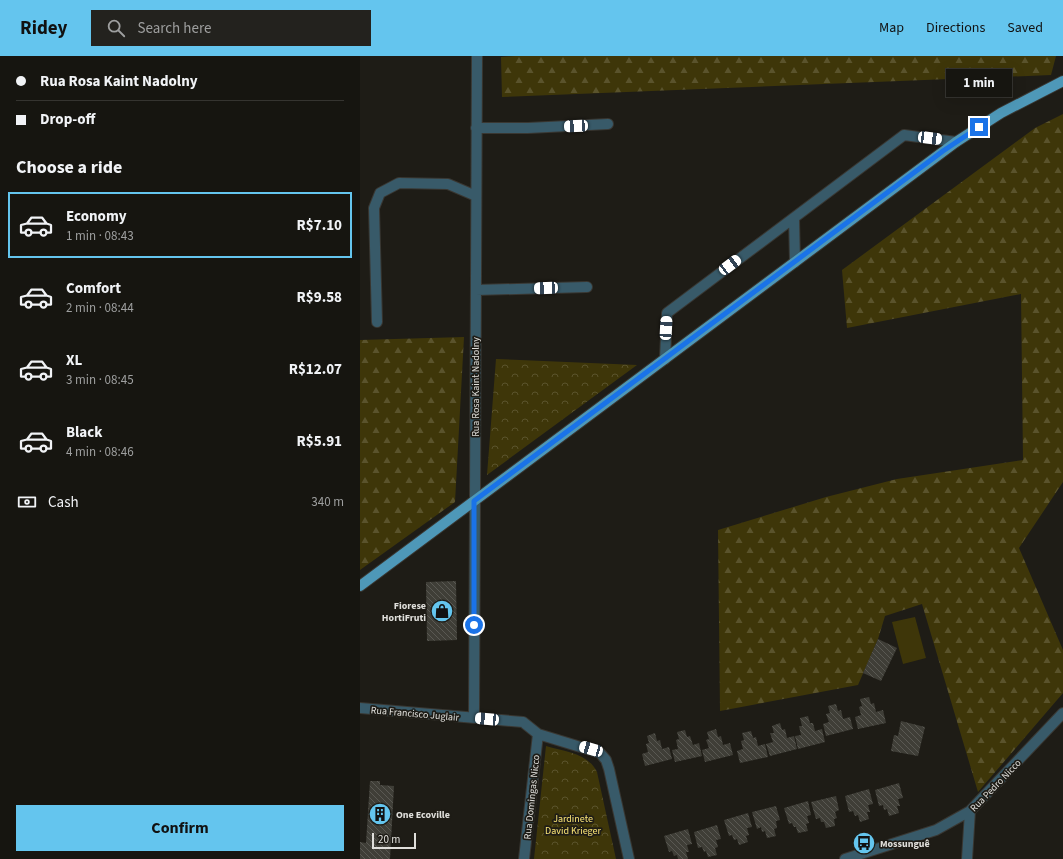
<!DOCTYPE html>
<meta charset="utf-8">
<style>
body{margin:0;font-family:"Source Sans 3",sans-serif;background:#23221e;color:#f1f3f6;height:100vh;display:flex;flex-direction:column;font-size:15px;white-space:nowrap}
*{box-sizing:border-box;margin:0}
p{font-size:13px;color:#9e9f9f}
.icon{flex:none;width:22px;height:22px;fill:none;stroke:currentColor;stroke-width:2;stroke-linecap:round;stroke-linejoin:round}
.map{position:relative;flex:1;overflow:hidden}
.details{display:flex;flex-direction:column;background:#161510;width:360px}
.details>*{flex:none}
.guide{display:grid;align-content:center;height:88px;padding:0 16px;background:#161510}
.scale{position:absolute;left:12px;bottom:10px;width:44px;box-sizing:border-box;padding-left:4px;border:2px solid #e0dfdb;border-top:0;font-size:11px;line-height:14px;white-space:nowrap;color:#e0dfdb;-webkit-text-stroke:3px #1e1c16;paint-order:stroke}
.end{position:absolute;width:18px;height:18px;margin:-9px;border:5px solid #1a73e8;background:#fff;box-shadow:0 0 0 2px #fff}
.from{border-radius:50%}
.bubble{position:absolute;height:28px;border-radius:0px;background:#161510;box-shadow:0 4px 16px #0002,0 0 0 1px #353430;font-size:13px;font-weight:700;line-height:28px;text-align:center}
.car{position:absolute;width:12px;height:24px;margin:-12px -6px;border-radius:5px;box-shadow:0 0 3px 1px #0007;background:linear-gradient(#fff 24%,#345 0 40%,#fff 0 76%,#345 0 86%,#fff 0)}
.guide b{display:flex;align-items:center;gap:14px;height:38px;font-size:15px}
.guide b+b{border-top:1px solid #353430}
.guide i{width:10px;height:10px;background:#f1f3f6}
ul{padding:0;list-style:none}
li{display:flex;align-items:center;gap:12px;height:66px;margin:0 8px 6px;padding:0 8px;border:2px solid transparent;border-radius:0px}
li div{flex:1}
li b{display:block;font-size:15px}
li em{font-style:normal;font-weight:700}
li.active{border-color:#64c5ee}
li>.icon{width:36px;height:36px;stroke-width:1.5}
h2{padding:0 16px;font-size:18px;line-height:48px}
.pay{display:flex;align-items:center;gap:10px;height:44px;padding:0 16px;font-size:15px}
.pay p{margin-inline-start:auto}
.cta{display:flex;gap:8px;margin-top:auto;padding:8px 16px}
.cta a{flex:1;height:46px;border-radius:0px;background:#64c5ee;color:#111;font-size:16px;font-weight:700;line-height:46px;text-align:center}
header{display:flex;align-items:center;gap:24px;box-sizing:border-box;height:56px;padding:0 20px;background:#64c5ee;color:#111}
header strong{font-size:19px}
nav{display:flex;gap:22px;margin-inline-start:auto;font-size:14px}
.search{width:280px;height:36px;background:#23221e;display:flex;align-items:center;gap:10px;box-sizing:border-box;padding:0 14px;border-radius:0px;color:#9e9f9f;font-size:15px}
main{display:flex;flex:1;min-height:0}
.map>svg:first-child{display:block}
</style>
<header>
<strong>Ridey</strong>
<div class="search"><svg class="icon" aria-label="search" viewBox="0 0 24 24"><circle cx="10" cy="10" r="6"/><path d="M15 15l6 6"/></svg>Search here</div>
<nav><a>Map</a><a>Directions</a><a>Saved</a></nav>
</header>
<main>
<section class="details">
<div class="guide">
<b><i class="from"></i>Rua Rosa Kaint Nadolny</b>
<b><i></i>Drop-off</b>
</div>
<h2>Choose a ride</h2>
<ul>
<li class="active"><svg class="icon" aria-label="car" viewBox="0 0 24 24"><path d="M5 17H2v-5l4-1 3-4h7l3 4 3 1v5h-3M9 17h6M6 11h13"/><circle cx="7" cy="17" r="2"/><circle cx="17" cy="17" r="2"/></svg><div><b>Economy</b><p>1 min · 08:43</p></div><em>R$7.10</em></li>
<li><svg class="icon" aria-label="car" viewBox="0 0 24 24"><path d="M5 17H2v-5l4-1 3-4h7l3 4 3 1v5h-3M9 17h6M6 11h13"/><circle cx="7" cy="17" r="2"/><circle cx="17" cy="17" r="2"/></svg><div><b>Comfort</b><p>2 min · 08:44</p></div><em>R$9.58</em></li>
<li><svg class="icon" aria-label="car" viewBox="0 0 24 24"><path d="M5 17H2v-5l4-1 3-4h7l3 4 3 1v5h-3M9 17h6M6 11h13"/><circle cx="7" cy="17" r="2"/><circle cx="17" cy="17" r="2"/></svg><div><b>XL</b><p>3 min · 08:45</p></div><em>R$12.07</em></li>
<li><svg class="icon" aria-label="car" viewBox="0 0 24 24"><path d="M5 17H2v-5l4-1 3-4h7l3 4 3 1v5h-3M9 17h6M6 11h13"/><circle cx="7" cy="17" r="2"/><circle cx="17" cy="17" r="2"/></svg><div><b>Black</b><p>4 min · 08:46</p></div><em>R$5.91</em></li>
</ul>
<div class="pay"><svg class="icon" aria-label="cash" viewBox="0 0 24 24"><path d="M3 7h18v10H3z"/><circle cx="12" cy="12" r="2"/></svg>Cash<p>340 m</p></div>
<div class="cta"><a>Confirm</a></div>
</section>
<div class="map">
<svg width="703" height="803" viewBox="0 0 703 803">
<defs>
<pattern id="forest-firs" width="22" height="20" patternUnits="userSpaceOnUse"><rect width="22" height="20" fill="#3e3609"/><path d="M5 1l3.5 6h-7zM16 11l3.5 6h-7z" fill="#5a532c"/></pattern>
<pattern id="park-crowns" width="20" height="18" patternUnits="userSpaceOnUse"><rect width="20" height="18" fill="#3e3609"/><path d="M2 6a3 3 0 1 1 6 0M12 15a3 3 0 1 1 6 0" fill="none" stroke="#5a532c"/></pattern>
<pattern id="building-back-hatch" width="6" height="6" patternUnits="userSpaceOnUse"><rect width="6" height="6" fill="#3f3e37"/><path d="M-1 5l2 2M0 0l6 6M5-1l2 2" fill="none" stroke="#5a5953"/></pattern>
</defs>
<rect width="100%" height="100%" fill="#1e1c16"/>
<path fill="url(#forest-firs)" d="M 155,0 L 696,0 L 691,19 L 142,41 L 141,1 Z
M 703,58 L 703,426 L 659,492 L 703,594 L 703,637 L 618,736 L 562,548 L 525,560 L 518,583 L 498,629 L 360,655 L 358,474 L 466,441 L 537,423 L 663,404 L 661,238 L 487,272 L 482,214 L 675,72 Z
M 104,281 L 95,446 L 0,514 L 0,284 Z"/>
<path fill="url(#park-crowns)" d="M 136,303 L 277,309 L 127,419 Z
M 186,690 C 205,696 228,697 237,716 L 256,803 L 174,803 Z"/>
<path fill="#3e3609" d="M 555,561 L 566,602 L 543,608 L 532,566 Z"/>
<path fill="url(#building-back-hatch)" d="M 96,525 L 97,584 L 67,585 L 66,526 Z
M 518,583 L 537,592 L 521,625 L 503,617 Z
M 509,641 L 511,648 L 514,647 L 516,656 L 523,654 L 526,667 L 498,673 L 495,661 L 501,659 L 499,651 L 502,650 L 500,643 Z
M 476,648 L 478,655 L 481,654 L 483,663 L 490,661 L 493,673 L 466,680 L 463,668 L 469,666 L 466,658 L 470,657 L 468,650 Z
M 448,660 L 450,667 L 453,667 L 455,675 L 462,673 L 465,686 L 438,693 L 435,680 L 441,679 L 439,670 L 442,670 L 440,662 Z
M 541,665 L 565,671 L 558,700 L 531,695 L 534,679 L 538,680 Z
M 420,667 L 422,674 L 425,673 L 427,682 L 434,680 L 437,693 L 410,700 L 406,688 L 413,686 L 410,677 L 414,677 L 412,670 Z
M 356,673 L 358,681 L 361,680 L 363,689 L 370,687 L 373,699 L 345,706 L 342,694 L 349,692 L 346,684 L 349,683 L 347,676 Z
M 325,674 L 327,681 L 330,680 L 333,689 L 339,687 L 342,700 L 315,706 L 312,694 L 318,693 L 316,684 L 319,683 L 317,676 Z
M 391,675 L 393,682 L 396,681 L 398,690 L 405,688 L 408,701 L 380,707 L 377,695 L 383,693 L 381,685 L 384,684 L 382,677 Z
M 295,677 L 297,685 L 300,684 L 302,693 L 309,691 L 312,703 L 285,710 L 282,698 L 288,696 L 286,688 L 289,687 L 287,680 Z
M 10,725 L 20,725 L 20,729 L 34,730 L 30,803 L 0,803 L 0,786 L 6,787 Z
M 539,727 L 543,742 L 538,743 L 540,750 L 537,750 L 539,757 L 529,760 L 527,753 L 524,754 L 523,749 L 519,750 L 515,734 Z
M 509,733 L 513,748 L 508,749 L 510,756 L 507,756 L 509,763 L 500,766 L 498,759 L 495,760 L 493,755 L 489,756 L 485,740 Z
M 476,740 L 479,754 L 475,756 L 477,762 L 474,763 L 475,770 L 466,772 L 464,766 L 461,766 L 460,762 L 456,763 L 451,746 Z
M 448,745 L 451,759 L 447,760 L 449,767 L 446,768 L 448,775 L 438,777 L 436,771 L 434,771 L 432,767 L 429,768 L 424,752 Z
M 416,750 L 420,764 L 416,765 L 417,772 L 414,773 L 416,780 L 407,782 L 405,775 L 402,776 L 401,771 L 397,773 L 392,756 Z
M 388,757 L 392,771 L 387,772 L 389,779 L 386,780 L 388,786 L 379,789 L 377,783 L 374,784 L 372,779 L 369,780 L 364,764 Z
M 357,769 L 361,783 L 356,784 L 358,791 L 355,792 L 357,799 L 348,801 L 346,795 L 344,796 L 342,791 L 338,792 L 334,776 Z
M 328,773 L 332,788 L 327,789 L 329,796 L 326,796 L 328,803 L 318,803 L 317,799 L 314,800 L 312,795 L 309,796 L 304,780 Z"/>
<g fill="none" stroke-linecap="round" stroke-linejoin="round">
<g stroke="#393732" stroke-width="12">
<path id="minor" d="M 116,72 L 168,72 L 248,68
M 434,162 L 435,206
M 116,234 L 227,231
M 17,266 L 14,152 L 20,137 L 39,127 L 88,128 L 116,140
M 305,303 L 307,257 L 544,79 L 596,86
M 0,652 L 163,666 L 178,678 L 240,697 L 246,704 L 249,713 L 269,803
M 114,662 L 117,0
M 164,803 L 178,678
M 485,803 L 576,774 L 610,755 L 703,657
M 607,803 L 610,755"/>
</g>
<g stroke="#393732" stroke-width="12">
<path id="major" d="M 0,530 L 596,86 L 641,57 L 703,25"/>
</g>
<use href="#minor" stroke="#385a69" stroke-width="10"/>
<use href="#major" stroke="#4e98b8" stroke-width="10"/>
</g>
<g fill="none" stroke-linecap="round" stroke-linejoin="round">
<path stroke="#1a73e8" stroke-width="5" d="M 114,569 L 114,445 L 583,95 L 619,71"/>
</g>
<defs>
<g id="shop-disc" transform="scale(1.15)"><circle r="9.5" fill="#64c5ee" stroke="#1e1c16"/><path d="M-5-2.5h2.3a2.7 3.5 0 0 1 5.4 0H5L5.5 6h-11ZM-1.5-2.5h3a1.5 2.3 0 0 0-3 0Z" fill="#111"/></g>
<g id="building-disc" transform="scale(1.15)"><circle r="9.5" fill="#64c5ee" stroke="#1e1c16"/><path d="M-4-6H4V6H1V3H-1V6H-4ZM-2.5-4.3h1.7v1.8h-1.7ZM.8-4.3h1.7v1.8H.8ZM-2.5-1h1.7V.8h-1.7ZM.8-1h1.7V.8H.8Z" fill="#111"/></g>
<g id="bus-disc" transform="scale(1.15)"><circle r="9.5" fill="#64c5ee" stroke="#1e1c16"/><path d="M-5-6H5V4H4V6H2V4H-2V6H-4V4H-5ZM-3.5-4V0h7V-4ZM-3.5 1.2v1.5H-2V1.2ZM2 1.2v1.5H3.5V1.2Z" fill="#111"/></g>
</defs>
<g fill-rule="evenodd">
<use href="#shop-disc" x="82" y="555"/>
<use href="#building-disc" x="20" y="758"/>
<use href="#bus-disc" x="504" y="787"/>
</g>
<g text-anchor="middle" stroke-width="3.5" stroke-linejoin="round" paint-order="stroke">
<g font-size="10" fill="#e0dfdb" stroke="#1e1c16">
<text transform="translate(115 331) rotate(-90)" y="4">Rua Rosa Kaint Nadolny</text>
<text transform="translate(55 657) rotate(5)" y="4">Rua Francisco Juglair</text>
<text transform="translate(635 729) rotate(-46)" y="4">Rua Pedro Nicco</text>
<text transform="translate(171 741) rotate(-84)" y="4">Rua Domingas Nicco</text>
</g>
<g font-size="10" font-weight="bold" fill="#e0dfdb" stroke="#1e1c16" text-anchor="start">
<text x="66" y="553" text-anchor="end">Fiorese<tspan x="66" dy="12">HortiFruti</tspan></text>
<text x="36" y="762">One Ecoville</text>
<text x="520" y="791">Mossunguê</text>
</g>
<g font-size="10" fill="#fbe576" stroke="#1e1c16">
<text x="213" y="766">Jardinete<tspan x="213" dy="12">David Krieger</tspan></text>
</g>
</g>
</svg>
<div class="scale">20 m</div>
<i class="end from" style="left:114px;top:569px"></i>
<i class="end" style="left:619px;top:71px"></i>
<div class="bubble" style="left:586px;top:13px;width:66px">1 min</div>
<i class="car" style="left:216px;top:70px;rotate:267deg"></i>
<i class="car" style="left:570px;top:82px;rotate:97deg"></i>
<i class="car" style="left:370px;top:209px;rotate:53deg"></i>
<i class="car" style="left:186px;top:232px;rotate:268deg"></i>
<i class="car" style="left:306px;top:272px;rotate:3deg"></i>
<i class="car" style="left:127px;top:663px;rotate:275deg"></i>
<i class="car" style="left:231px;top:693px;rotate:286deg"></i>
</div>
</main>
